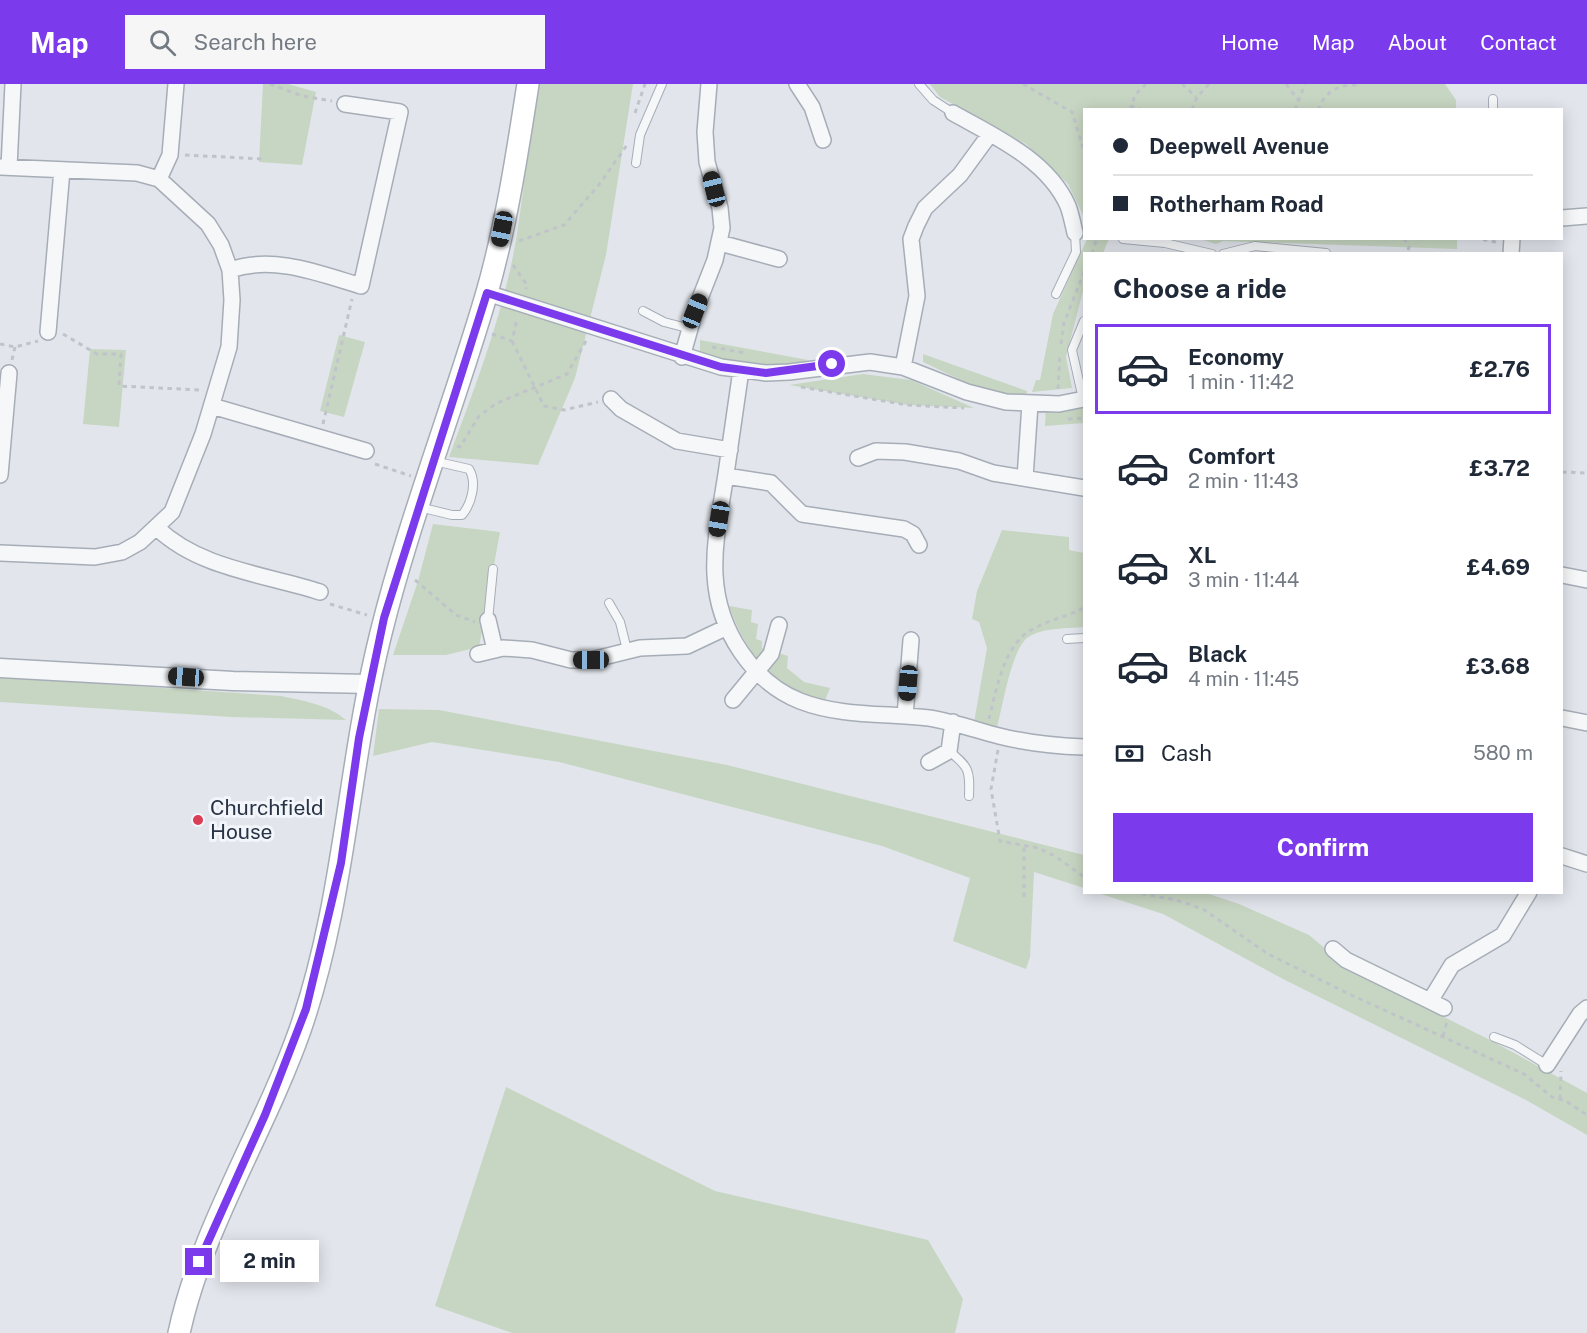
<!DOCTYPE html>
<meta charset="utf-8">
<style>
body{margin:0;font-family:"Public Sans",sans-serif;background:#f6f6f7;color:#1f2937;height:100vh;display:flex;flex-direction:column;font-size:22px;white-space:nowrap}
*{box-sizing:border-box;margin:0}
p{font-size:20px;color:#747a83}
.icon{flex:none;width:33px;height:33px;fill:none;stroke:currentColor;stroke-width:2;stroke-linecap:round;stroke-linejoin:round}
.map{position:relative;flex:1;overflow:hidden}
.side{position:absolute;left:1083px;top:168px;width:480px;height:642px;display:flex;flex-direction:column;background:#fff;border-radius:0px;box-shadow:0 3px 15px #0003}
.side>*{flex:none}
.guide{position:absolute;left:1083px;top:24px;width:480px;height:132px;border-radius:0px;box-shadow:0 3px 15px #0003;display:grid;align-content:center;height:132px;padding:0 30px;background:#fff}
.end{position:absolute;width:27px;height:27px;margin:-14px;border:8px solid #7c3aed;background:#fff;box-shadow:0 0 0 3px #fff}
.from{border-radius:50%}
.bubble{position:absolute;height:42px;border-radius:0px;background:#fff;box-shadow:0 3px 15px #0003;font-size:20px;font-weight:700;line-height:42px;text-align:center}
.car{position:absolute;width:18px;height:36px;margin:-18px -9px;border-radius:8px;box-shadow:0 0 4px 2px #0007;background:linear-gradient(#222 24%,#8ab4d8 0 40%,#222 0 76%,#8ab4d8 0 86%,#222 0)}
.guide b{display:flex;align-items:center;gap:21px;height:57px;font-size:22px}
.guide b+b{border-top:2px solid #e0e1e3}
.guide i{width:15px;height:15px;background:#1f2937}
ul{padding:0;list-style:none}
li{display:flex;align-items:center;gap:18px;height:90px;margin:0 12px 9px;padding:0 18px;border:3px solid transparent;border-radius:0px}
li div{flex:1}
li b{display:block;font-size:22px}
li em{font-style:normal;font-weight:700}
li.active{border-color:#7c3aed}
li>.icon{width:54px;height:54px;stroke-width:1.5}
h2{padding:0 30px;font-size:27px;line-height:72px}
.pay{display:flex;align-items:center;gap:15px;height:66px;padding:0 30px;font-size:22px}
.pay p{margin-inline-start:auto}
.button{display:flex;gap:12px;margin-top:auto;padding:12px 30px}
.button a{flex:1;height:69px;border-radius:0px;background:#7c3aed;color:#fff;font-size:24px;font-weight:700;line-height:69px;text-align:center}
header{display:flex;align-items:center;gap:36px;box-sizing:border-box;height:84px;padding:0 30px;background:#7c3aed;color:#fff}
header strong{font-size:28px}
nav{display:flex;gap:33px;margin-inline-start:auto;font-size:21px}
.search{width:420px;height:54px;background:#f6f6f7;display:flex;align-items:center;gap:15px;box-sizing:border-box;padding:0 21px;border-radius:0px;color:#747a83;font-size:22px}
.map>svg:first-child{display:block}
</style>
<header>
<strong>Map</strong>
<div class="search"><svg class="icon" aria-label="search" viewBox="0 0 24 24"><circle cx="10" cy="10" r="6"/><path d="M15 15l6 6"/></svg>Search here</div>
<nav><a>Home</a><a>Map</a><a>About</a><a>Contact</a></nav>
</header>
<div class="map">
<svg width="1587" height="1249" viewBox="0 0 1587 1249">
<rect width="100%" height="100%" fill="#e2e6ec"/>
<path fill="#c7d6c2" d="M 263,0 L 288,0 L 316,8 L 302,81 L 259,78 Z
M 536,0 L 633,0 L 606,171 L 575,294 L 538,381 L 449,373 C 473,308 498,244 512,177 C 524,118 527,59 536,0 Z
M 930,0 L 1445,0 L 1456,16 L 1456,25 L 1084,26 L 1084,133 L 1068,100 L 1026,60 L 940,13 Z
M 1457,154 L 1457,165 L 1223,157 L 1216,160 L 1200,155 Z
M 1087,155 L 1109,155 L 1103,169 L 1084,170 L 1084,203 L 1066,273 L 1072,304 L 1032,308 L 1036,296 L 1040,296 L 1053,230 Z
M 339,251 L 365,258 L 344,333 L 320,327 Z
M 700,256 L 808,276 C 773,287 738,279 703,272 L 700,268 Z
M 90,265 L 126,266 L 119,343 L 83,340 Z
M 923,270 L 1027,307 L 1026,315 L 969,300 L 923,278 Z
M 863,290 L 911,296 L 974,324 L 908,321 L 789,301 Z
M 1084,315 L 1084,339 L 1045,342 L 1046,320 Z
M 433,440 L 500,448 L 479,563 L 446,571 L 393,571 L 418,497 Z
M 1002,446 L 1069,453 L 1069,466 L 1084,469 L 1084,543 C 1066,545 1047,543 1030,552 C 1011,561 1002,629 995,651 L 973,644 L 987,564 L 979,538 L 972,535 L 977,507 Z
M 729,522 L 752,526 L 751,538 L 758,540 L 756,555 L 762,557 L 762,564 L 788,572 L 787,584 L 804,598 L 830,604 L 824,619 C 772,599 748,574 729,522 Z
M 0,593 L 281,612 C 304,617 327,620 346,636 L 231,633 L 0,618 Z
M 379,625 L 439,626 L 727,681 L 1084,771 L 1084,804 L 1034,788 L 1030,873 L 1026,885 L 953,857 L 970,794 L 882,762 L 559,678 L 432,658 L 373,672 Z
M 1098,809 L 1206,809 L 1239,820 L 1309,851 L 1352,887 L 1492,957 L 1587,1009 L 1587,1051 L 1526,1016 L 1285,896 L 1163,830 Z
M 506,1003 L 715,1107 L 928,1156 L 963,1215 L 955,1249 L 512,1249 L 435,1222 Z"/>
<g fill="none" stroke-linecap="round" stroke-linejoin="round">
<g stroke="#a6adb7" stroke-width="10">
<path id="service" d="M 919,0 L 933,16 L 953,29
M 1493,15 L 1493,26
M 636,79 L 640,51 L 662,0
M 1123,155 L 1165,159 L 1212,170
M 1223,170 L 1255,162 L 1326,169
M 1056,210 L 1076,168 L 1075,149
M 643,227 L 664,238 L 691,245
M 1083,315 L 1072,266 L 1084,237
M 419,423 L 452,431 L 462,431 C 472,419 477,398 469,385 L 434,377
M 609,519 L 620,538 L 627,566
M 488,536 L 493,485
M 1067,555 L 1084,554
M 949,667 C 969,683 970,686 969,712
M 1494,953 L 1515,961 L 1547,981"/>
</g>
<g stroke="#a6adb7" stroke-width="18">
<path id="minor" d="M 797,0 L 812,23 L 823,56
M 953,29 C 994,52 1048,76 1068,122 C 1071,130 1073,140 1075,149
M 0,83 L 137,89 L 159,95 L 208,140 L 221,161 L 230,186 L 232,216 L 229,263 L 203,350 L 172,428 L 140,458 L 122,468 L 95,473 L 0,469
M 9,83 L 13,0
M 159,95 L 170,71 L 176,0
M 1562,134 L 1587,132
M 720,159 L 779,175
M 1511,170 L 1512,154
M 230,186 C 273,171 318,189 361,202 L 400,28 L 345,20
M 487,209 L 721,283 L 766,289 L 789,288 L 870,278 L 903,283 L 967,308 L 1006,318 L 1059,320 L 1084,315
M 48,248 L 62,86
M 682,273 L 695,227 L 715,176 L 722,144 L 720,124 L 707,78 L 705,48 L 709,0
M 903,283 L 917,212 L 911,155 L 916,142 L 925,124 L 960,91 L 990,50
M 741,286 C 736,321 731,355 726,390 C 716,455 701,509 741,568 C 756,590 775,607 800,617 C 841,633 886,629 929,634 C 954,638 976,646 999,652 C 1027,659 1056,662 1084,663
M 611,315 L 621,325 L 677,357 L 730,366
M 212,322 L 366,367
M 858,374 L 876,367 L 905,368 L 959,377 L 993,389 L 1084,404
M 0,391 L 9,289
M 726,392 L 771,399 L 802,430 L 904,445 L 913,450 L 919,461
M 1025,394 L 1030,320
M 157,444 C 200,485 265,490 320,508
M 1562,491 L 1587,496
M 488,536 L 495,566
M 478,570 L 503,564 L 532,566 L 571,576 L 591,576 L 640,564 L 687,562 L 725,544
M 733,616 L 771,570 L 779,541
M 905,632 L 911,556
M 1562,634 L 1587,639
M 929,678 L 949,667 L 953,638
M 1562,772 L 1587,780
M 1333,865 L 1346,876 L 1430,917
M 1444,924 L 1430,917 L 1452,881 L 1503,851 L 1529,808
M 1547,981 L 1580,930 L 1587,924"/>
</g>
<g stroke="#a6adb7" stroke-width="21">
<path id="tertiary" d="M 0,584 L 233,597 L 369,600"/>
</g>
<g stroke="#a6adb7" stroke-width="24">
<path id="secondary" d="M 179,1249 C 202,1143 264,1048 300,946 C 345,817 348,680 381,549 C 409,436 453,324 486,212 C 506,143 517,71 528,0"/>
</g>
<path stroke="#c0c4ca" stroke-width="3" stroke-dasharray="4.5 4.5" stroke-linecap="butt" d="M 270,0 L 302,12 L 332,17
M 1023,0 L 1072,28 L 1084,67
M 1182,0 L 1196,13
M 1286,0 L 1299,17
M 1130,22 L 1143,26
M 1130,26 L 1135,11 L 1146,0
M 1192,26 L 1197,13 L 1209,0
M 1295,26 L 1305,0
M 1318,26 C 1325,7 1339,0 1358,1
M 635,29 L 645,0
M 185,71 L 264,75
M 1404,154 L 1409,163 L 1407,170
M 1474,154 L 1496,158
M 519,157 L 564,141 L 598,102 L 627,61
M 1092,170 L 1097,154
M 513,181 L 527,201 L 526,205
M 63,250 L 97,270 L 121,270 L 119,302 L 200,306
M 492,250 L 512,257 L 517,235
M 512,257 L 544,322 L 564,326 L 598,318
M 0,260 L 15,263 L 38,257
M 1061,260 L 1064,239 L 1084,188
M 712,263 L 746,269
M 12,276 L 15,263
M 801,303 L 908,321 L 964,324
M 1058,305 L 1060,270
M 1068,335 L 1084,334
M 323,340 L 352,215
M 457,362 L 460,363 L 479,332 L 497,319 L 567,290 L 586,257
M 375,380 L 411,392
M 1562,388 L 1587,389
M 415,496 L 456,531 L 475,538
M 330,520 L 367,531
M 989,635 C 996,607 1004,559 1033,545 C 1049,536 1068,532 1084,524
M 998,666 L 991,705 L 1000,757 L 1038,764 L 1055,772 L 1084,793
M 1133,808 L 1176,816 L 1203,825 L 1268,870 L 1347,909 L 1524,990 L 1552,1013 L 1566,1017 L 1587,1031
M 1024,813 L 1024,762
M 1443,952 L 1447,937
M 1560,1015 L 1561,987"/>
<use href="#service" stroke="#f5f7f9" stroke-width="8"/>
<use href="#minor" stroke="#f5f7f9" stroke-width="15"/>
<use href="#tertiary" stroke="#f5f7f9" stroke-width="18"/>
<use href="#secondary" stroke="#fff" stroke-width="21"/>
</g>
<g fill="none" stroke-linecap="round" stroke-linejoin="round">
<path stroke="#7c3aed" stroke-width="8" d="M 199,1178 L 265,1031 L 306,925 L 341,779 L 359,654 L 384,534 L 487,209 L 721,283 L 766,289 L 832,280"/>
</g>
<circle fill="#db3d55" stroke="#f2f5f9" stroke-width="2" cx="198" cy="736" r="6"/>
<g text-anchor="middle" stroke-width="6" stroke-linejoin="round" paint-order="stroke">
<g font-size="21" fill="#283345" stroke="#f2f5f9" text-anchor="start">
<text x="210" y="731">Churchfield<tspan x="210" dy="24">House</tspan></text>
</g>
</g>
</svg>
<i class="end from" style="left:832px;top:280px"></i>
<i class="end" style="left:199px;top:1178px"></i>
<div class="bubble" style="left:220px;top:1156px;width:99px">2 min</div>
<i class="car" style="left:714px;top:105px;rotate:346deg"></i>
<i class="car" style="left:502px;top:145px;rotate:191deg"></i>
<i class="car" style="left:695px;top:227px;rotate:22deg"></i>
<i class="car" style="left:719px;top:435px;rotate:189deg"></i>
<i class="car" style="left:591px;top:576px;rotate:270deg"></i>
<i class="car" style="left:186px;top:593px;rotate:274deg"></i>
<i class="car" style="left:908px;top:599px;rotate:185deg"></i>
<div class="guide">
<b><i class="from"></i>Deepwell Avenue</b>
<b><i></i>Rotherham Road</b>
</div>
<section class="side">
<h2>Choose a ride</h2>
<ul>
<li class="active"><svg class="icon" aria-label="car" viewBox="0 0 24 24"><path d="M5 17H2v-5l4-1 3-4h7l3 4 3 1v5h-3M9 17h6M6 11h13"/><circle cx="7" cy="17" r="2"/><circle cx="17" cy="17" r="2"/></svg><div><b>Economy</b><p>1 min · 11:42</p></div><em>£2.76</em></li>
<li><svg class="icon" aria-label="car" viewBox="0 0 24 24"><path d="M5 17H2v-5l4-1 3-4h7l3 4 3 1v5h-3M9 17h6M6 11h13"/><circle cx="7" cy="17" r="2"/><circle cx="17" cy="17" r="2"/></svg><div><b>Comfort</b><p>2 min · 11:43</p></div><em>£3.72</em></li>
<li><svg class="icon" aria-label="car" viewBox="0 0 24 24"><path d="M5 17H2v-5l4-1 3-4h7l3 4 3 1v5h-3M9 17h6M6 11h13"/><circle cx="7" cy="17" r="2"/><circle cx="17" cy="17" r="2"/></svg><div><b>XL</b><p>3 min · 11:44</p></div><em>£4.69</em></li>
<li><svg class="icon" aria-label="car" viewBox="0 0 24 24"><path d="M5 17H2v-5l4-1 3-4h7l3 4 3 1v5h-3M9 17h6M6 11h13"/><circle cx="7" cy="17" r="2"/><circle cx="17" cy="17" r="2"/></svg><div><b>Black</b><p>4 min · 11:45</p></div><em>£3.68</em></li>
</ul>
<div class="pay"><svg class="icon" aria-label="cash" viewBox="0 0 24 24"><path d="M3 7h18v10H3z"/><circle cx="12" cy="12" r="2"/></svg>Cash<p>580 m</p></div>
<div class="button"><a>Confirm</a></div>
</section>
</div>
